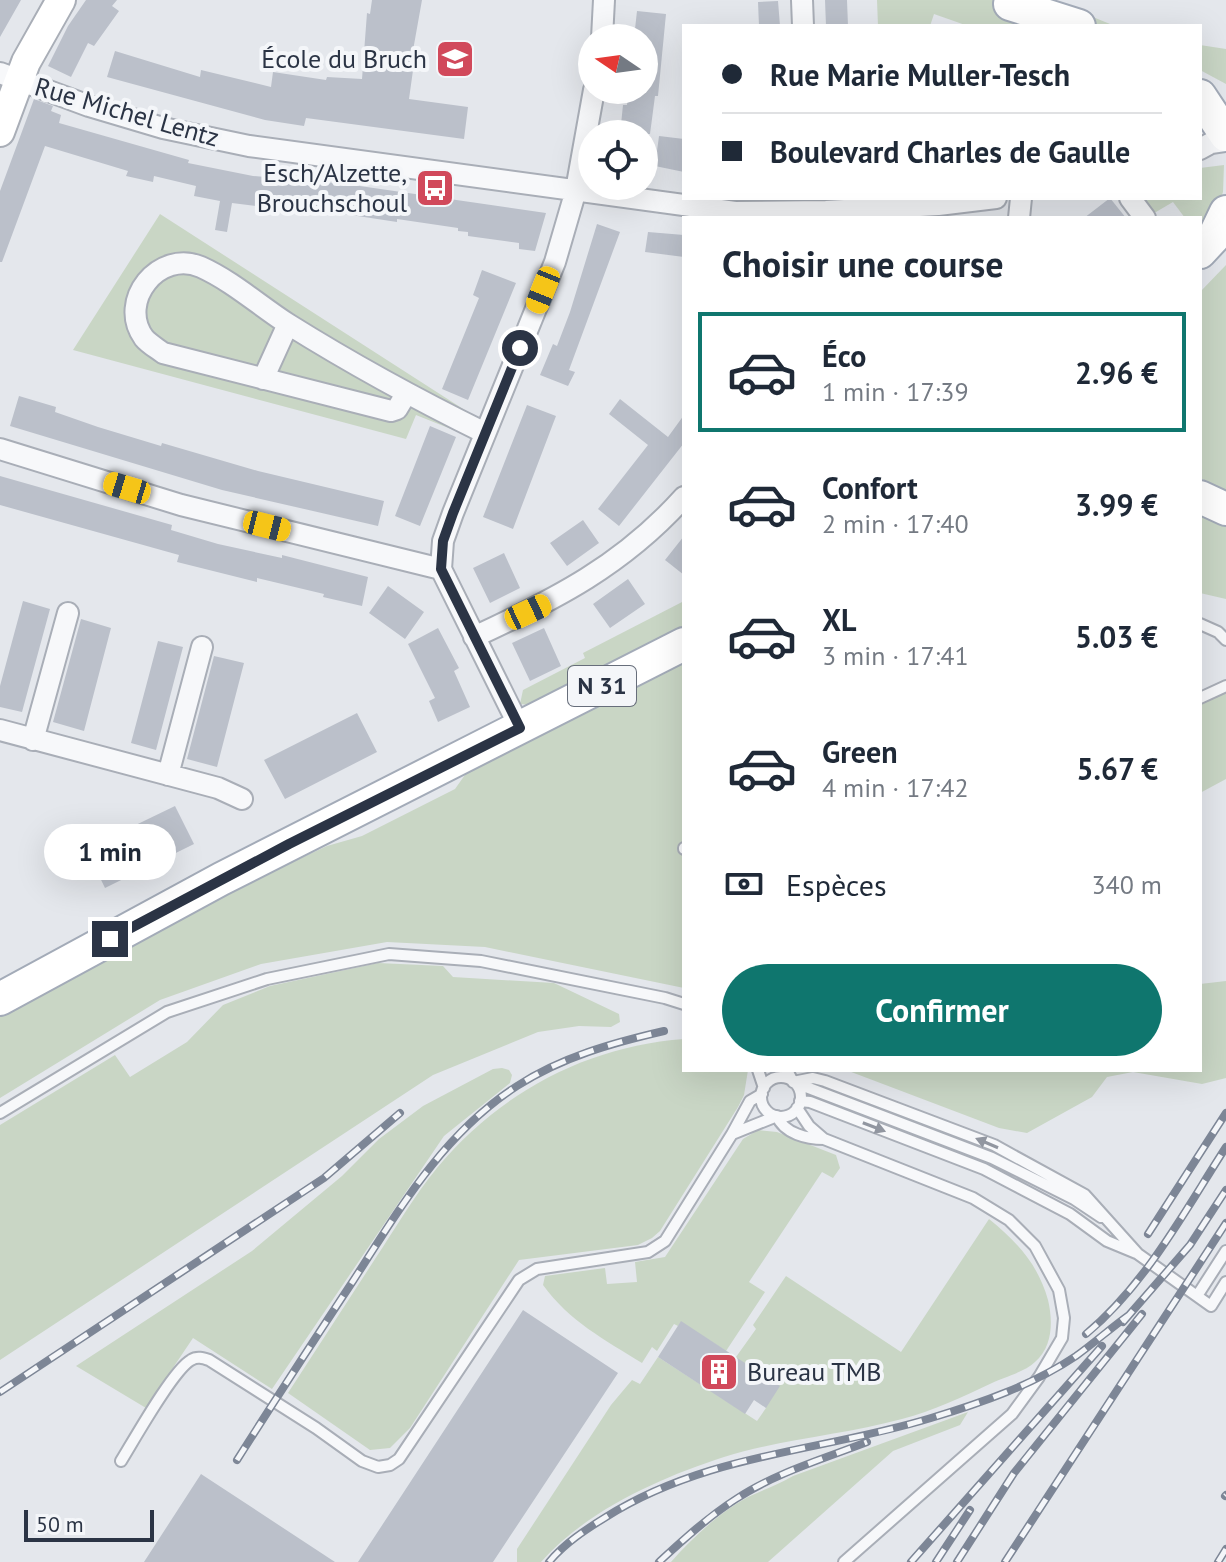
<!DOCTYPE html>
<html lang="fr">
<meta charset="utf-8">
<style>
body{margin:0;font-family:"PT Sans",sans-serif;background:#f2f2f3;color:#1f2937;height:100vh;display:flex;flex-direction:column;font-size:30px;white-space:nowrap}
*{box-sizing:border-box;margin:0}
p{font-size:26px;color:#747a83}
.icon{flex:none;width:44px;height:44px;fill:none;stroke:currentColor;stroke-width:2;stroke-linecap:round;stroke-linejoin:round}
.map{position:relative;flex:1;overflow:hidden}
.sheet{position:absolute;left:682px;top:216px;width:520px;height:856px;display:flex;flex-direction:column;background:#fff;border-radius:0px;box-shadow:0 8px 32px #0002}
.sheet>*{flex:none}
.top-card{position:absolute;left:682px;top:24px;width:520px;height:176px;border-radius:0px;box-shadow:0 8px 32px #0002;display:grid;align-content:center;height:176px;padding:0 40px;background:#fff}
.needle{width:52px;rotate:283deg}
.buttons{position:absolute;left:578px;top:24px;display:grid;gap:16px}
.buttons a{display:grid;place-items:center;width:80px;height:80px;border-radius:50%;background:#fff;box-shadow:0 8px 32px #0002;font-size:40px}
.scale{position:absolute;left:24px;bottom:20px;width:130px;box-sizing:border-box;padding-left:8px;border:4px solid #2b3445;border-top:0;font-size:22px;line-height:28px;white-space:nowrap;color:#2b3445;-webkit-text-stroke:6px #f4f6f9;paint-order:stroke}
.end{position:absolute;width:36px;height:36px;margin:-18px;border:10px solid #2b3445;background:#fff;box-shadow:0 0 0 4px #fff}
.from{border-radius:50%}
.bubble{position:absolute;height:56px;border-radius:28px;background:#fff;box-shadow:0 8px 32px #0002;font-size:26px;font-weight:700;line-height:56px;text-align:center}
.car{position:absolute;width:24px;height:48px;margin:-24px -12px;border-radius:10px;box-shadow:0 0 6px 2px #0007;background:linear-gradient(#f5c518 24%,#345 0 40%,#f5c518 0 76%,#345 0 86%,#f5c518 0)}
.top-card b{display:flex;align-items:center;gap:28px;height:76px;font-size:30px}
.top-card b+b{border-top:2px solid #e0e1e3}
.top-card i{width:20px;height:20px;background:#1f2937}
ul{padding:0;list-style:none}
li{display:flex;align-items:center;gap:24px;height:120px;margin:0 16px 12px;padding:0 24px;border:4px solid transparent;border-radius:0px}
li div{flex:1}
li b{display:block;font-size:30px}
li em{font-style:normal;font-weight:700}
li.on{border-color:#0f766e}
li>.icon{width:72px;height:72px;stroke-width:1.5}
h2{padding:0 40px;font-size:36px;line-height:96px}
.pay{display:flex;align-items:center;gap:20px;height:88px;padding:0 40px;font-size:30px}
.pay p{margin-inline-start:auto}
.primary-button{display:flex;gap:16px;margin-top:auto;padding:16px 40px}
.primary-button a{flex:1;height:92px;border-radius:48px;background:#0f766e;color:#fff;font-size:32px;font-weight:700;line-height:92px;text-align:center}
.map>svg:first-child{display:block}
</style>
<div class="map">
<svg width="1226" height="1562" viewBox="0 0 1226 1562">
<rect width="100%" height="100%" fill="#e4e7ec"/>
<path fill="#c9d6c5" d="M 877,0 L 1051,0 L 1115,26 L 968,26 L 934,14 L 930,26 L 878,26 Z
M 1200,45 L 1226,49 L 1226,84 L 1200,70 Z
M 1224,165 L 1223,192 L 1200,252 L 1200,218 L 1185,218 L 1173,202 L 1156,212 L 1150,212 L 1137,198 L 1200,198 L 1200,168 Z
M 160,214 L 474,416 L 466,435 L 416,415 L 406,439 L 73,350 Z
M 1226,265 L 1226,490 L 1200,478 L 1200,292 Z
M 1200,497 L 1226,509 L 1226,599 L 1200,593 Z
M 684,601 L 684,628 L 530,705 L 520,704 L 523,690 L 585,658 L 583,653 Z
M 684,654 L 684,988 L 485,947 L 387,942 L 261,964 L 160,1000 L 0,1098 L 0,1017 L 226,893 L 327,846 L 362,836 L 455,789 L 467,772 Z
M 1226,686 L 1226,779 L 1200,793 L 1200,698 Z
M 378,963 L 443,966 L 453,977 L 554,983 L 619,1014 L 620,1022 L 611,1027 L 579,1026 L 538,1032 L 433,1075 L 0,1360 L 0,1125 L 115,1055 L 130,1077 L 187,1042 L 223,1005 L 270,986 Z
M 1226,981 L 1226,1078 L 1202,1084 L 1133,1072 L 1107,1077 L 1092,1097 L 1027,1133 L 999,1128 L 846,1070 L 1200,1070 L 1200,984 Z
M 684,1039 L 684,1070 L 748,1070 L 744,1095 L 738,1107 L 660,1231 L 652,1238 L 638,1245 L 519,1260 L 410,1428 L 390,1448 L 370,1450 L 288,1393 C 317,1348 346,1304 375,1259 C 395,1229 414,1196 437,1168 C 499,1093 587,1046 684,1039 Z
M 502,1068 L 509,1070 L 512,1075 L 510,1083 L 444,1136 L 272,1389 L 193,1338 L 146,1408 L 76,1366 L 252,1251 L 342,1176 L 379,1139 L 423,1106 L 493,1069 Z
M 758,1130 L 777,1132 L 836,1155 L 840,1168 L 833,1178 L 822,1172 L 749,1282 L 765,1292 L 726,1351 L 681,1322 L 678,1326 L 674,1324 L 657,1351 L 652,1347 L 642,1363 C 605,1340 569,1321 543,1285 L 545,1276 L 605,1268 L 607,1284 L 637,1282 L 635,1262 L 665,1257 L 743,1139 Z
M 989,1219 C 1017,1242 1038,1264 1048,1300 C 1053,1321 1053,1346 1035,1362 C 1025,1372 1004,1377 992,1383 C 962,1397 933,1411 902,1419 C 843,1435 781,1439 724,1457 C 659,1478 586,1511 541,1562 L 517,1562 L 517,1549 L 611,1405 L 632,1380 L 640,1384 L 658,1357 L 757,1421 L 766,1408 L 736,1357 L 756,1329 L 753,1325 L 786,1276 L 901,1352 Z
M 968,1412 L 960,1425 L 893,1451 L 768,1562 L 671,1562 C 692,1538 720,1512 748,1497 C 763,1490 778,1485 793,1476 Z"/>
<path fill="#bbc0ca" d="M 0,0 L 21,0 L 0,37 Z
M 86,0 L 117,0 L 112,6 L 119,11 L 94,46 L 88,43 L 71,77 L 48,66 L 68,26 Z
M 372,0 L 422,0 L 412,56 L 415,56 L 409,99 L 468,107 L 464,139 L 306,118 L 304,126 L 265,120 L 107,77 L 115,51 L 200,77 L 201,70 L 271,87 L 273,72 L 326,80 L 327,77 L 362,79 L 367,13 L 370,14 Z
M 825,0 L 847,0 L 848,26 L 826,26 Z
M 778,1 L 780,26 L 759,26 L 758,2 Z
M 637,11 L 666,14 L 658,96 L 655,96 L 650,134 L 620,134 L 623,105 L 627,105 L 629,90 L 644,90 L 644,38 L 634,38 Z
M 34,99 L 53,106 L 51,111 L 61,115 L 59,123 L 189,160 L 188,163 L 253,176 L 346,184 L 546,213 L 535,251 L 519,249 L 519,243 L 468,236 L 468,232 L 458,231 L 458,228 L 397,219 L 397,222 L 272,203 L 271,208 L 232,203 L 227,232 L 215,230 L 220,201 L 194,196 L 196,186 L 154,176 L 153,182 L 126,176 L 128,171 L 45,146 L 2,262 L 0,262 L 0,191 Z
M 659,136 L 684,139 L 684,172 L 655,166 Z
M 1110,198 L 1126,218 L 1084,218 Z
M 597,224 L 620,232 L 569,370 L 575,372 L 568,386 L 540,375 L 553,344 L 557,346 L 570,312 Z
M 648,232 L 684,235 L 684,257 L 645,252 Z
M 482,270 L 516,283 L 468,400 L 442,389 L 479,298 L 473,295 Z
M 19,396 L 56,407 L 55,412 L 98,427 L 161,446 L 162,443 L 258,471 L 384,501 L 378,526 L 222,490 L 10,426 Z
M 620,399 L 668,437 L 684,415 L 684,443 L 619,526 L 598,509 L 648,445 L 609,414 Z
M 527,405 L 556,416 L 513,529 L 483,517 Z
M 430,426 L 456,437 L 420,526 L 395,516 Z
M 0,476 L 172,525 L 171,530 L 218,544 L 282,558 L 282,555 L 368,577 L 362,606 L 323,597 L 324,594 L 257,578 L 257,582 L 177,562 L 179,555 L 0,505 Z
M 583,520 L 599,543 L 567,566 L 550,543 Z
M 684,536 L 684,575 L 665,560 Z
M 504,553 L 520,588 L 490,603 L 473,568 Z
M 628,579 L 645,604 L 610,628 L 593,604 Z
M 388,586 L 424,612 L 405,639 L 369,613 Z
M 23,601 L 50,609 L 22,712 L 0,707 L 0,686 Z
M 81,619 L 111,628 L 84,731 L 53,722 Z
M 438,628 L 459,668 L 454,671 L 470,707 L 438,722 L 429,701 L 435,698 L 408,644 Z
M 544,628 L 561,666 L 530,681 L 512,643 Z
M 158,641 L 183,647 L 156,750 L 131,743 Z
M 214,656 L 244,663 L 217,767 L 187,759 Z
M 357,713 L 377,752 L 285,799 L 264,760 Z
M 175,806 L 194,844 L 105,888 L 86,849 Z
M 523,1310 L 618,1373 L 493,1562 L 358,1562 Z
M 681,1321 L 780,1386 L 766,1408 L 754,1400 L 745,1414 L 658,1357 Z
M 201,1474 L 335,1562 L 144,1562 Z"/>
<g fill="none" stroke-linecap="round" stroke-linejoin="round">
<g stroke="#a9aeb7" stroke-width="14">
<path id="lane" d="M 1200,624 L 1218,632 L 1226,640
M 1200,698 L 1226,686
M 684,848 L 684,849
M 758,1070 L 764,1088
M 787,1070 L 793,1082 L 992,1158 L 1074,1199 L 1101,1217
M761 1097a20 20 0 1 1 40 0a20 20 0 1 1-40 0Z
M 793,1082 L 813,1078 L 825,1081 L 994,1145 L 1085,1195 L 1138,1254 L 1211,1306 L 1226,1282
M 762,1094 L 750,1101 L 732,1134 L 777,1116 C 784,1134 808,1139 824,1139 L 809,1126 L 797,1108
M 800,1101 L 810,1102 L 984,1169 L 1070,1214 L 1107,1241 L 1136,1253
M 0,1113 L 167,1012 L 267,979 L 389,954 L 481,961 L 665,998 L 684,1004
M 824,1139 L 973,1198 L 1009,1220 L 1035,1246 L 1059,1290 L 1064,1318 L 1062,1338 L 1039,1377 L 1012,1414 L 844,1562
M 1197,1296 L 1226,1251
M 121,1461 C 134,1440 173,1370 191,1360 C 197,1356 203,1358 209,1360 L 316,1428 L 362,1461 L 378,1467 L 390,1465 L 399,1459 L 519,1280 L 537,1269 L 648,1252 L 665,1241 L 732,1134"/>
</g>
<g stroke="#a9aeb7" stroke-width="24">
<path id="street" d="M 802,0 L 803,26
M 602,38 L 604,0
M 0,73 L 89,106 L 163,128 L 249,146 L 735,212 L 826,211 L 938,205 L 996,198
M 1200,149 L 1211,143 L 1226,141
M 1130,198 L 1145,218
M 1019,218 L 1021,198
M 263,379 L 288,324
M 406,394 L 397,409 L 391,411 L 163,353 C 158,349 149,344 144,338 C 117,301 159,249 201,267 C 232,281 260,306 288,324 C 352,364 418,400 485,433
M 0,449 L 181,505 L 441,569 L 520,728
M 441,569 L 443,541 L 453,513 L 555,262 L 576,190 L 594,90
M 474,637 C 556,599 623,565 684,497
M 0,730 L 218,788 L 242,799
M 33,740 L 68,613
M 168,775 L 202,647"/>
</g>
<g stroke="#a9aeb7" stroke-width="32">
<path id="secondary" d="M 0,132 L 26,62 L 61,0"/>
</g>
<g stroke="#a3abb8" stroke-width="36">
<path id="primary" d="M 1010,4 L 1079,26
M 1200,96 L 1226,135
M 1200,252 L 1214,237 L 1226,212
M 1200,497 L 1226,509
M 0,999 L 221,879 L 684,644"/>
</g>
<use href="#lane" stroke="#f7f8fa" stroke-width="10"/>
<use href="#street" stroke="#f7f8fa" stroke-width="20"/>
<use href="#secondary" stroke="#fff" stroke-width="28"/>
<use href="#primary" stroke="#fff" stroke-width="32"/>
<g stroke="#7d8696" stroke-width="8">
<path id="rail" d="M 1148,1234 L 1226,1113
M 1123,1322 L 1190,1245 L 1226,1190
M 1086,1334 C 1146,1284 1184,1212 1226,1147
M 0,1392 L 324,1178 L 400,1113
M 237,1460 C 275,1400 314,1340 353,1281 C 400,1208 443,1134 517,1086 C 562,1057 612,1043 664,1031
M 1225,1496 L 1226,1495
M 549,1562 C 565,1543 585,1530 606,1517 C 708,1453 820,1452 931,1418 C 981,1403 1033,1385 1076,1356 C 1094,1343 1111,1328 1129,1315
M 659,1562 C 683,1540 708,1517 736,1499 C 775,1473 823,1459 867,1442
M 911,1562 L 1102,1346
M 936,1562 L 970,1510
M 957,1562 L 1014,1473 L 1142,1314
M 1005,1562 L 1226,1223
M 1218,1562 L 1226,1549"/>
</g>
<use href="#rail" stroke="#f4f6f9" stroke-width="5" stroke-dasharray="15" stroke-linecap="butt"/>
</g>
<defs><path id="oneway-solid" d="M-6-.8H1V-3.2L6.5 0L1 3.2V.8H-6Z" transform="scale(2)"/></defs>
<g fill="#9196a0">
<use href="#oneway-solid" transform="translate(874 1127) rotate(21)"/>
<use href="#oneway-solid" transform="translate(987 1143) rotate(-157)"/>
</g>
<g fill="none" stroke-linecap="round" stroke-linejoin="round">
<path stroke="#2b3445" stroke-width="10" d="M 110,939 L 289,844 L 520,728 L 441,569 L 443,541 L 453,513 L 520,348"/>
</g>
<defs>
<g id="school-square" transform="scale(2)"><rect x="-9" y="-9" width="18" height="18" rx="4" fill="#d1495b" stroke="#f4f6f9"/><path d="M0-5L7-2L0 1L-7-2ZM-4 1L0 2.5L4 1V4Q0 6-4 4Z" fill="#fff"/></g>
<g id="bus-square" transform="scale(2)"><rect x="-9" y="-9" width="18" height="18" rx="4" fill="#d1495b" stroke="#f4f6f9"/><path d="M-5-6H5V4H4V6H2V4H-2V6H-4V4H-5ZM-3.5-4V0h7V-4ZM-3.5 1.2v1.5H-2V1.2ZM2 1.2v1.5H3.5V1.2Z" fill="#fff"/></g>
<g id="building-square" transform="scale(2)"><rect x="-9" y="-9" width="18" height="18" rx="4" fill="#d1495b" stroke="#f4f6f9"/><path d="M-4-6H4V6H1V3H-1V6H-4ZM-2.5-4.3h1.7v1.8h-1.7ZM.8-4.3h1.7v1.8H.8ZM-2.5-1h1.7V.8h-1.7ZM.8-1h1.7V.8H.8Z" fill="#fff"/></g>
</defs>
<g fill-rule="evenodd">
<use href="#school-square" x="455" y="59"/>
<use href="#bus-square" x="435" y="188"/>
<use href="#building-square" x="719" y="1372"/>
</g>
<g text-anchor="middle" stroke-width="8" stroke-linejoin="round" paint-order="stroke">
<rect fill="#f4f6f9" stroke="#676e7b" stroke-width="2" x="568" y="666" width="68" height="40" rx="6"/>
<g font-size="24" font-weight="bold" fill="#2b3445">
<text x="602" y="694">N 31</text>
</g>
<g font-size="26" fill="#2b3445" stroke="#f4f6f9" text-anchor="end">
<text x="427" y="68">École du Bruch</text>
<text x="407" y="182">Esch/Alzette,<tspan x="407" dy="30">Brouchschoul</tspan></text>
<text x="747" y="1381" text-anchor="start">Bureau TMB</text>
</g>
<g font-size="26" fill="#2b3445" stroke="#f4f6f9">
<text transform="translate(127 112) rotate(16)" y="9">Rue Michel Lentz</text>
</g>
</g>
</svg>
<div class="buttons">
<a><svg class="needle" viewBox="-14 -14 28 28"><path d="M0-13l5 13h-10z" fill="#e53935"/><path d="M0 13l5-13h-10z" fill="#747a83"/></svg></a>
<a><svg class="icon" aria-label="locate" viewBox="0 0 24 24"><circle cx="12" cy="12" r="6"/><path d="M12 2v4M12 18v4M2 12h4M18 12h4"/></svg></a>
</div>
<div class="scale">50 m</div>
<i class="end from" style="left:520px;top:348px"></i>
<i class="end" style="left:110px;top:939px"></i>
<div class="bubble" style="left:44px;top:824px;width:132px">1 min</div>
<i class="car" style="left:543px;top:290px;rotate:202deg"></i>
<i class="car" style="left:127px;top:488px;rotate:287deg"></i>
<i class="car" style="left:267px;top:526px;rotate:104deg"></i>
<i class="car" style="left:528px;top:612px;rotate:65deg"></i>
<div class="top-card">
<b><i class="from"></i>Rue Marie Muller-Tesch</b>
<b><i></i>Boulevard Charles de Gaulle</b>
</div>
<section class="sheet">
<h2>Choisir une course</h2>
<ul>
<li class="on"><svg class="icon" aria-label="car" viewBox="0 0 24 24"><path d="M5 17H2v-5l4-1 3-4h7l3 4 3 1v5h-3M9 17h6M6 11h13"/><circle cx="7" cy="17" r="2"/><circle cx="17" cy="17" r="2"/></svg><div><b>Éco</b><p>1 min · 17:39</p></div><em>2.96 €</em></li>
<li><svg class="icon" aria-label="car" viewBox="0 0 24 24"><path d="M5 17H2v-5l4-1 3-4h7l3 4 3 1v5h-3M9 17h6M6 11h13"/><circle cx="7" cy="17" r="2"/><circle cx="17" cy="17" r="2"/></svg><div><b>Confort</b><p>2 min · 17:40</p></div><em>3.99 €</em></li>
<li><svg class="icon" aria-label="car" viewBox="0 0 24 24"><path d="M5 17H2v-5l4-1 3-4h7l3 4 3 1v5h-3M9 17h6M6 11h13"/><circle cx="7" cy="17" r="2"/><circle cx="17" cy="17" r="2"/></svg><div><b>XL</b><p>3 min · 17:41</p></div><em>5.03 €</em></li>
<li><svg class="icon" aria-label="car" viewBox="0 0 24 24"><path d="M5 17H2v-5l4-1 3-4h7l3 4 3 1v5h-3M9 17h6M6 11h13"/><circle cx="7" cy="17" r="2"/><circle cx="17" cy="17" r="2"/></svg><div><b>Green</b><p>4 min · 17:42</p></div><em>5.67 €</em></li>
</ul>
<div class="pay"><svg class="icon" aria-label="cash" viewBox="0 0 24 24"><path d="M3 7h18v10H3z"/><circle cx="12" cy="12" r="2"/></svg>Espèces<p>340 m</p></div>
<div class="primary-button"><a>Confirmer</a></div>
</section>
</div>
